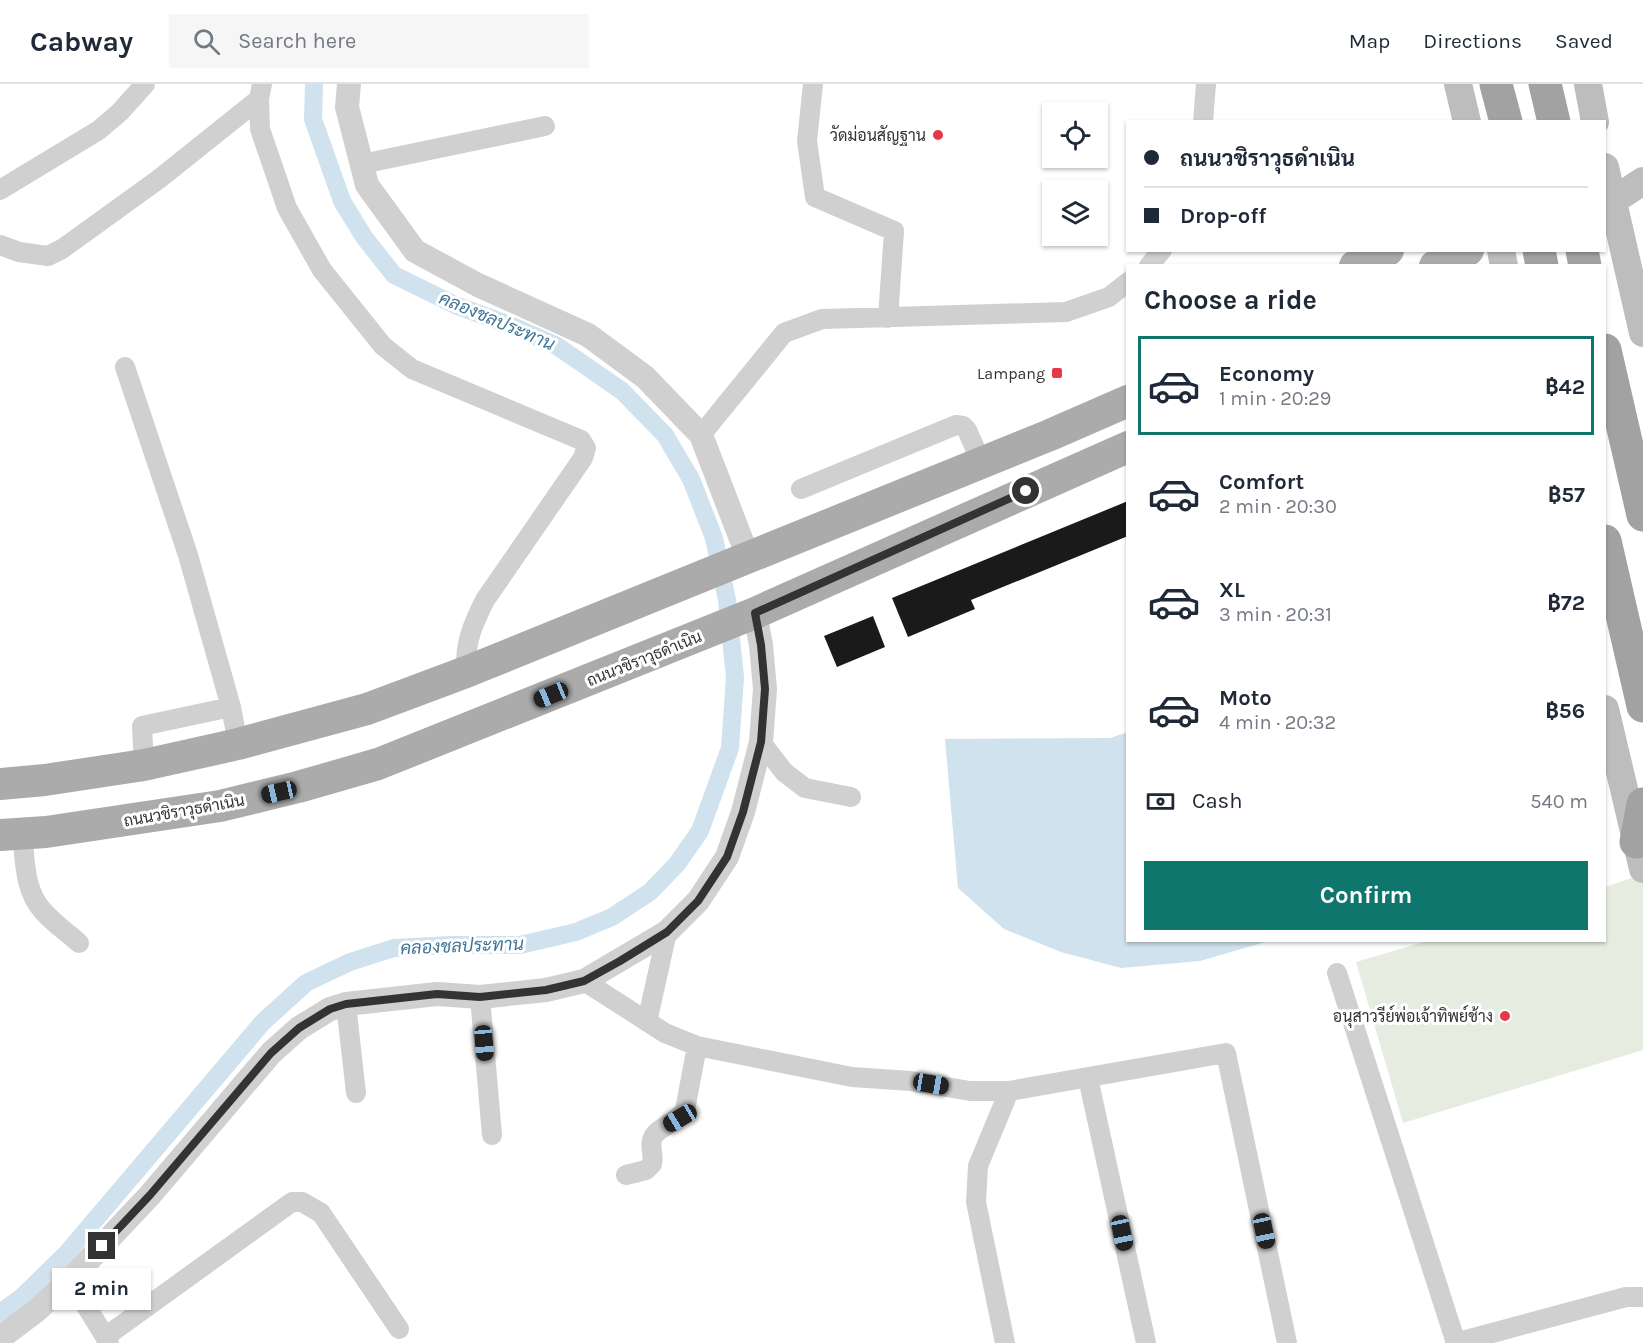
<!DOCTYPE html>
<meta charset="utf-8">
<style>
body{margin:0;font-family:Karla,Sarabun,sans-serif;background:#f6f6f7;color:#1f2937;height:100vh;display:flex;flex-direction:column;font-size:22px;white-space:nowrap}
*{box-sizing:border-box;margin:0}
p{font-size:20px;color:#747a83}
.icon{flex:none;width:33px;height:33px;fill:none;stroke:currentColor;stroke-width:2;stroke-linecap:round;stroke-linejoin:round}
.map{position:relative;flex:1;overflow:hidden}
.details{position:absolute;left:1126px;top:180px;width:480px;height:678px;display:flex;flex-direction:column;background:#fff;border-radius:0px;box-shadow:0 2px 4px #0004}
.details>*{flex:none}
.banner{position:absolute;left:1126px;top:36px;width:480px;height:132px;border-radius:0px;box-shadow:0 2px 4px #0004;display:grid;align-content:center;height:132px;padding:0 18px;background:#fff}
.tools{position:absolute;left:1042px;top:18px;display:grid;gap:12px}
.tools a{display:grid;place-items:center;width:66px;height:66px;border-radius:0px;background:#fff;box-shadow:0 2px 4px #0004;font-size:30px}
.end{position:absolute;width:27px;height:27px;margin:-14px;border:8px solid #333;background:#fff;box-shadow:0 0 0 3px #fff}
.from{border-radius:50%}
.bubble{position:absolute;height:42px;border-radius:0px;background:#fff;box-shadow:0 2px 4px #0004;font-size:20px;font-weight:700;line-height:42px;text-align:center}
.car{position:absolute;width:18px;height:36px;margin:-18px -9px;border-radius:8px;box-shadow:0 0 4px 2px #0007;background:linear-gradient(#222 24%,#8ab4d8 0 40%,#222 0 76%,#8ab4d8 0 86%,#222 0)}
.banner b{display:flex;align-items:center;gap:21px;height:57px;font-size:22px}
.banner b+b{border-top:2px solid #e0e1e3}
.banner i{width:15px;height:15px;background:#1f2937}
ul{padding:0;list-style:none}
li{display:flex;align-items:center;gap:18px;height:99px;margin:0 12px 9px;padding:0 6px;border:3px solid transparent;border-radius:0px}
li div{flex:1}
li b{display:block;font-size:22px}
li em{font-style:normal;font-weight:700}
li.selected{border-color:#0f766e}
li>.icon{width:54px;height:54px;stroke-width:1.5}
h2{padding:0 18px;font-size:27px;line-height:72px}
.pay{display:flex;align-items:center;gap:15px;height:66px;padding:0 18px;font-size:22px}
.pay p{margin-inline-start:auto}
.primary-button{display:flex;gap:12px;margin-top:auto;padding:12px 18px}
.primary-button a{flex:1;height:69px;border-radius:0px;background:#0f766e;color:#fff;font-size:24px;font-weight:700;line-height:69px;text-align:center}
header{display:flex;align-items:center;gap:36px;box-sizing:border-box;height:84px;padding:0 30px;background:#fff;border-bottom:2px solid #e0e1e3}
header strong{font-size:28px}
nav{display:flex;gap:33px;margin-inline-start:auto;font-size:21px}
.search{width:420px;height:54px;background:#f6f6f7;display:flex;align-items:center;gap:15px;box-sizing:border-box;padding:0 21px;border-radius:0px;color:#747a83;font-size:22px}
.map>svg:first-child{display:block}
</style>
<header>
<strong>Cabway</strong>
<div class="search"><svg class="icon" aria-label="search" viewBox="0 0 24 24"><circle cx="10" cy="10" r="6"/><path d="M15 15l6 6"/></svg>Search here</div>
<nav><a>Map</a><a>Directions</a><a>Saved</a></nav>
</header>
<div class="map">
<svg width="1643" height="1259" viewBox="0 0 1643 1259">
<rect width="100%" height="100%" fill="#fff"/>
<path fill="#e6ecdf" d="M 1643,790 L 1643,966 L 1403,1039 L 1356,878 L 1427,857 L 1605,856 L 1605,803 Z"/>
<path fill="#cfe2ee" d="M 1128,648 L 1128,856 L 1269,857 L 1200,877 L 1121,884 L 1061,868 L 1004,845 L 958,804 L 945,655 L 1110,654 Z"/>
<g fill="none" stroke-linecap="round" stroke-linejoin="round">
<path stroke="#cfe2ee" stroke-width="18" d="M 0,1229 L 22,1213 L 66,1170 L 263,938 L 306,899 L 350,878 L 394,864 L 451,861 L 520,861 L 576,848 L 612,833 L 650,808 L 677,780 L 700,747 L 730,664 L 735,593 L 727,516 L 714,454 L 691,395 L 665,351 L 622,307 L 557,262 L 510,241 L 455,221 L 394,191 L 364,153 L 342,117 L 313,35 L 314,0"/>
</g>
<path fill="#1a1a1a" d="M 1128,417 L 1128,452 L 971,516 L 975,525 L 908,553 L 892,514 Z
M 873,532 L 885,563 L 837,583 L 824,552 Z"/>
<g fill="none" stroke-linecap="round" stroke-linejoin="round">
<path stroke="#d0d0d0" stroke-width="20" d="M 262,0 L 259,15 L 260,45 L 287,124 L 322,186 L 383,262 L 412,285 L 581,356 L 586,364 L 583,374 L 485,516 C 472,542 465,558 466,588
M 813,0 L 807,57 L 815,113 L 894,147 L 888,234
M 1203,38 L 1206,0
M 362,80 L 545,42
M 0,106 L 99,46 L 120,28 L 145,0
M 0,161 L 19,168 L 48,172 L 62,165 L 159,95 L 259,15
M 1149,182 L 1162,166
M 125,283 L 188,471 L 231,623 L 238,660
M 701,351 L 784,249 L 822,235 L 1066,228 L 1109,213 L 1128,198
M 801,405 L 956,341 L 963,342 L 967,346 L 981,378
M 761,658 L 784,688 L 805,704 L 851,713
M 144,681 L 142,642 L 231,623
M 22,749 C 25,775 24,807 43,827 C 53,839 67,848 79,859
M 1337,889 L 1456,1259
M 584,897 L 665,949 L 697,962 L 852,993 L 911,997 L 970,1007 L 1009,1007 L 1226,969 L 1287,1259
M 480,913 L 492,1051
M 346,920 L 356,1009
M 647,938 L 667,848
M 1088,994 L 1146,1259
M 626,1091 L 646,1086 L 652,1080 C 654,1072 650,1063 652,1056 C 655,1043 677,1040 685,1026 L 697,962
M 70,1196 L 109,1259
M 105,1253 L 292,1118 L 302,1118 L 321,1129 L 399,1245
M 1005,1259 L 976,1118 L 978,1082 L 1009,1007
M 1455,1259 L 1626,1213 L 1643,1213"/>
<path stroke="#d0d0d0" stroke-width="24" d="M 349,0 L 347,23 L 367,101 L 415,167 L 478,201 L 588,251 L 645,293 L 701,351 L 748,473
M 0,1254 L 36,1227 L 70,1196 L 150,1111 L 271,969 L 299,944 L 330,925 L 346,920 L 437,910 L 480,913 L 546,906 L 584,897 L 667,848 L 698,817 L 727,773 L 743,728 L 761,658 L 765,605 L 761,561 L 755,529"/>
<path stroke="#bdbdbd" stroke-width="28" d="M 1458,0 L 1467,38
M 1588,0 L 1595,38
M 1605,83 L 1643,249
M 1605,122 L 1643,97
M 1501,166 L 1504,182
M 1605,625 L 1643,785"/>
<path stroke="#ababab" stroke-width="32" d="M 1355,182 L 1388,166
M 1435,182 L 1468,166
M 0,700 L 45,696 L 144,681 L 238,660 L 367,625 L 466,588 L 1050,351 L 1128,317
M 0,751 L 46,748 L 220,722 L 298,703 L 378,680 L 755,529 L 1128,363"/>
<path stroke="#a2a2a2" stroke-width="33" d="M 1496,0 L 1506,38
M 1545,0 L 1554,38
M 1539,166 L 1542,182
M 1582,166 L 1585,182
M 1605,266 L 1643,431
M 1605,457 L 1643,622
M 1636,758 L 1643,720"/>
</g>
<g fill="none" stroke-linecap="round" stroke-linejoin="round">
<path stroke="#333" stroke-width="8" d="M 102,1162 L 150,1111 L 271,969 L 299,944 L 330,925 L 346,920 L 437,910 L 480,913 L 546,906 L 584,897 L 620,877 L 667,848 L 698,817 L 727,773 L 743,728 L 761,658 L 765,605 L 761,561 L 755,529 L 1026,407"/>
</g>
<g fill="#e63946" stroke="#fff" stroke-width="2">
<circle cx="938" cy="51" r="6"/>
<rect x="1051" y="283" width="12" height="12" rx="3"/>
<circle cx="1505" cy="932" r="6"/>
</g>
<g text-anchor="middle" stroke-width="6" stroke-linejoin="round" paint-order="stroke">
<g font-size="16" fill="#333" stroke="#fff" text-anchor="end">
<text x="926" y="57">วัดม่อนสัญฐาน</text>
<text x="1045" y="295">Lampang</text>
<text x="1493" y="938">อนุสาวรีย์พ่อเจ้าทิพย์ช้าง</text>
</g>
<g font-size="16" fill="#333" stroke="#fff">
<text transform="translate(644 574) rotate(-22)" y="6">ถนนวชิราวุธดำเนิน</text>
<text transform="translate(184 726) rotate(-10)" y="6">ถนนวชิราวุธดำเนิน</text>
</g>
<g font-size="18" font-style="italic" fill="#3f7597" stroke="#fff">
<text transform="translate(497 237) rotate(23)" y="6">คลองชลประทาน</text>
<text transform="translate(462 862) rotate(-2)" y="6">คลองชลประทาน</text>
</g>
</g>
</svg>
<div class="tools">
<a><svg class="icon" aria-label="locate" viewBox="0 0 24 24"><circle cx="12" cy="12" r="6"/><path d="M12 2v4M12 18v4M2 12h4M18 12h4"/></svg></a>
<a><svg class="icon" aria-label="layers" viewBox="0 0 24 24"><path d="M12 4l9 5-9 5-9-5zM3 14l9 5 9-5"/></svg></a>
</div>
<i class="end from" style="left:1026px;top:407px"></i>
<i class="end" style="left:102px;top:1162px"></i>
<div class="bubble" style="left:52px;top:1184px;width:99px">2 min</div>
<i class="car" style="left:551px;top:611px;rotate:248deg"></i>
<i class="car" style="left:279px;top:708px;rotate:257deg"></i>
<i class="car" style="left:484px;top:959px;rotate:175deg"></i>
<i class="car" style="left:931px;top:1000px;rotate:100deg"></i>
<i class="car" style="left:680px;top:1034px;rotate:239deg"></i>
<i class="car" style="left:1264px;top:1147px;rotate:168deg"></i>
<i class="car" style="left:1122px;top:1149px;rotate:168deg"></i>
<div class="banner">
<b><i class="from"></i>ถนนวชิราวุธดำเนิน</b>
<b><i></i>Drop-off</b>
</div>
<section class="details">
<h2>Choose a ride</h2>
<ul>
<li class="selected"><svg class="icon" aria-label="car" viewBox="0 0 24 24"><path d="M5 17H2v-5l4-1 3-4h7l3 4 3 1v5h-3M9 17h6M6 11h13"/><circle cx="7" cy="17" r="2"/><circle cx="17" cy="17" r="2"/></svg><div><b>Economy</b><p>1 min · 20:29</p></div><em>฿42</em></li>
<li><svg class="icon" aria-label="car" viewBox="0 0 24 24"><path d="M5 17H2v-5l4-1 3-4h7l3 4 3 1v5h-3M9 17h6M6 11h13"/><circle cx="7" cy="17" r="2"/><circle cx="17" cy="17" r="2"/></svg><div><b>Comfort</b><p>2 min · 20:30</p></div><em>฿57</em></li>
<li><svg class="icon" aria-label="car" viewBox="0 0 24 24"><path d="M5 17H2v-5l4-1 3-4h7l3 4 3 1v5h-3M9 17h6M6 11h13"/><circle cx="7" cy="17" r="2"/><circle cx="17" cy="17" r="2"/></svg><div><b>XL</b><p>3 min · 20:31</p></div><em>฿72</em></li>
<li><svg class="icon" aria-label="car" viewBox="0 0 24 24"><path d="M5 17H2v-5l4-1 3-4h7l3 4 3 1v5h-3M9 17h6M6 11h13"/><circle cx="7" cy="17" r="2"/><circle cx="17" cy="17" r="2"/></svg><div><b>Moto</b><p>4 min · 20:32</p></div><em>฿56</em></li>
</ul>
<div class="pay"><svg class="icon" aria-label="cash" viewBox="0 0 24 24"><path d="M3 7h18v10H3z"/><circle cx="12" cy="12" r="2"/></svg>Cash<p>540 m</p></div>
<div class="primary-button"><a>Confirm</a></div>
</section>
</div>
